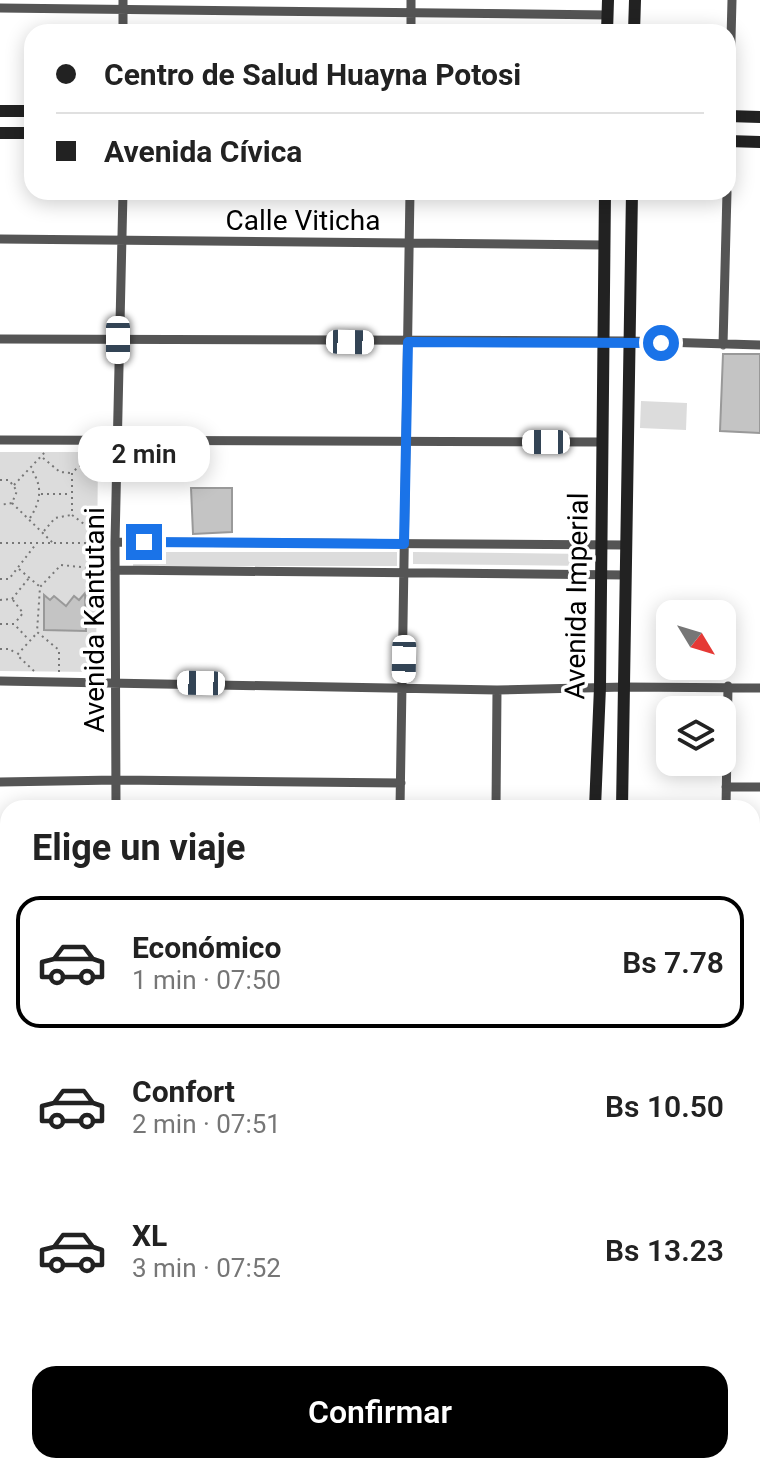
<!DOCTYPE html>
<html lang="es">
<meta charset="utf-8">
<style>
body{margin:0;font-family:Roboto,sans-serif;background:#f2f2f2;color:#222;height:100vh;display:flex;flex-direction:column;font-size:30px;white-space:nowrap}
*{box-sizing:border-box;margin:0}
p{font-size:26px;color:#767676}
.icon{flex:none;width:44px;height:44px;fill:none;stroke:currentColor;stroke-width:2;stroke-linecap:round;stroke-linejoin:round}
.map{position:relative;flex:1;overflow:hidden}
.drawer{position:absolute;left:0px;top:800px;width:760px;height:674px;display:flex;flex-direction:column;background:#fff;border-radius:24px 24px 0 0;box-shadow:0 4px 20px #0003}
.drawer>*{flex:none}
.hud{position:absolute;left:24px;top:24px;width:712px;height:176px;border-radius:24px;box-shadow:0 4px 20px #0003;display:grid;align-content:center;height:176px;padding:0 32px;background:#fff}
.needle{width:52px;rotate:128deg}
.buttons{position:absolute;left:656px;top:600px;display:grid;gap:16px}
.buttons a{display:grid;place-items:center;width:80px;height:80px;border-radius:16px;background:#fff;box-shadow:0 4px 20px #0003;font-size:40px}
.end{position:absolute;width:36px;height:36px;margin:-18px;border:10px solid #1a73e8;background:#fff;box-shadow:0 0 0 4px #fff}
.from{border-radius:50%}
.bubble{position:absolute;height:56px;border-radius:24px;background:#fff;box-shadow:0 4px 20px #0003;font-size:26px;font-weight:600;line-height:56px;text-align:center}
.car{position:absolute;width:24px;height:48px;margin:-24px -12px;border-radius:10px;box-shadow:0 0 6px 2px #0007;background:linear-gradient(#fff 24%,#345 0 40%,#fff 0 76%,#345 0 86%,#fff 0)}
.hud b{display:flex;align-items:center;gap:28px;height:76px;font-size:30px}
.hud b+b{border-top:2px solid #e0e0e0}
.hud i{width:20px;height:20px;background:#222}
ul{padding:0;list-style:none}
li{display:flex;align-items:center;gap:24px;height:132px;margin:0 16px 12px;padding:0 16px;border:4px solid transparent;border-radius:24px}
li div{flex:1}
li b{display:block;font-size:30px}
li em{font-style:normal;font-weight:600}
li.active{border-color:#000}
li>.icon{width:72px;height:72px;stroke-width:1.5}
h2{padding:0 32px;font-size:36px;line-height:96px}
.cta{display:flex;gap:16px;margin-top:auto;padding:16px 32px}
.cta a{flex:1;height:92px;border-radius:24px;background:#000;color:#fff;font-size:32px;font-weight:600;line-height:92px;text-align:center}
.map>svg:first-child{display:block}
</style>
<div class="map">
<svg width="760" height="1473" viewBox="0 0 760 1473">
<rect width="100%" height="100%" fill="#fff"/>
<path fill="#dcdcdc" d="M 641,401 L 687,403 L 686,430 L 640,428 Z
M 0,452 L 98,452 L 96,672 L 0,671 Z
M 134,552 L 397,552 L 397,566 L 133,566 Z
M 413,552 L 588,554 L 588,566 L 413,564 Z"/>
<path fill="#c4c4c4" stroke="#999" stroke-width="2" d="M 723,354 L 760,354 L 760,433 L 720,431 Z
M 191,488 L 232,488 L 232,532 L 193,534 Z
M 85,593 L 86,631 L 44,630 L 44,595 L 50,600 L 54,596 L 66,606 L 74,596 L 79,600 Z"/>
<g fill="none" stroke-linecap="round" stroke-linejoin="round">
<path stroke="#777" stroke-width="2" stroke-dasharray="2 4" stroke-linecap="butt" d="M 43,458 L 60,472 L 71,473
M 0,480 L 9,480 L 17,491 L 12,503 L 0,505
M 14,485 L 46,451
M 41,494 L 71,494
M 12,503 L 54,544
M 30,518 C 41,501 43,486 31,469
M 107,525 L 84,524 L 72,515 L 72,473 L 79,466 L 107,465
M 44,531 L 55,518 L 71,515
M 0,543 L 106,543
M 19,569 L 39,586
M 0,579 L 9,579 L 36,544
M 0,600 L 12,599 L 29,578
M 13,600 L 23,613 L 15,623
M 0,624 L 14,624 L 29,640
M 0,649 L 10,649 L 16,654
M 34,671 L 17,655 L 37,633
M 59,672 L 59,650 L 37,632 L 40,587 L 61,565 L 90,568 L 97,579 L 106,579"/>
<path stroke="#555" stroke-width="9" d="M 123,0 L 123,32
M 0,8 L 608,15
M 411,32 L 411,0
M 728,156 L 732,0
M 0,239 L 605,245
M 0,339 L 630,341 L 760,345
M 723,345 L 727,192
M 0,440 L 603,442
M 115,542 L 626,545
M 115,570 L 625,575
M 0,681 L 497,690 L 625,687 L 760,688
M 0,782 L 116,780 L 401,783
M 726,787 L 760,787
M 116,808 L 115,542 L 123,192
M 400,808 L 410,192
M 496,808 L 497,690
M 726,808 L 728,686
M 0,1012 L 8,1013
M 752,1017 L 760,1017
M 0,1195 L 8,1195
M 752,1199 L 760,1199
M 0,1299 L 8,1297
M 0,1395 L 8,1394
M 170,1466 L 171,1473
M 341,1466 L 343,1473
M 590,1466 L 590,1473
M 106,1473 L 147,1466
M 613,1473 L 613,1466
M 717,1473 L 717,1466
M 740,1473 L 760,1470"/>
<path stroke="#222" stroke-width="12" d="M 607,32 L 608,0
M 634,32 L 635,0
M 0,111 L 32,111
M 728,116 L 760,117
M 0,133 L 32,133
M 728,141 L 760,142
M 595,808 L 600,687 L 605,192
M 622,808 L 632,192
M 0,887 L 8,887
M 752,889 L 760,889
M 0,912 L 8,912
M 752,913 L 760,913"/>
</g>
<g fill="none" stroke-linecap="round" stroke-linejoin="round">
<path stroke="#1a73e8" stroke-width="10" d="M 144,542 L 404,544 L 408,342 L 661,343"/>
</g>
<g text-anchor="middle" stroke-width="7" stroke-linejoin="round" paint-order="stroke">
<g font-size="28" fill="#000" stroke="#fff">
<text x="303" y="230">Calle Viticha</text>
<text transform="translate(576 596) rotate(-89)" y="10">Avenida Imperial</text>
<text transform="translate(94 620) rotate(-90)" y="10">Avenida Kantutani</text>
</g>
</g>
</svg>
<div class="buttons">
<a><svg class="needle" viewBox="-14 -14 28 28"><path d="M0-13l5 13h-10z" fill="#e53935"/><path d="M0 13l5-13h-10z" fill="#767676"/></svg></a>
<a><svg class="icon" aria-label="layers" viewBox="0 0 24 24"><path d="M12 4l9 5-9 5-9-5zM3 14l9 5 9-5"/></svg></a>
</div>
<i class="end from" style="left:661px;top:343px"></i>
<i class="end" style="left:144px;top:542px"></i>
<div class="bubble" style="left:78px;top:426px;width:132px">2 min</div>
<i class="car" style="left:118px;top:340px;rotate:180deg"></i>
<i class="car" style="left:350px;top:342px;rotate:91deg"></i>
<i class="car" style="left:546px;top:442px;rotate:270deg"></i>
<i class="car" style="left:404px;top:659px;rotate:181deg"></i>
<i class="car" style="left:201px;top:683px;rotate:271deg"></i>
<div class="hud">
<b><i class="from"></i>Centro de Salud Huayna Potosi</b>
<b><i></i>Avenida Cívica</b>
</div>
<section class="drawer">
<h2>Elige un viaje</h2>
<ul>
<li class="active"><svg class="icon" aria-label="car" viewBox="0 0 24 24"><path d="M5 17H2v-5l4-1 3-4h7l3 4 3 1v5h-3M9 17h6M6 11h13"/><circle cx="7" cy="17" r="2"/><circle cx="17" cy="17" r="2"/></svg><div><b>Económico</b><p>1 min · 07:50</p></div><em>Bs 7.78</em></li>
<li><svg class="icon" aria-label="car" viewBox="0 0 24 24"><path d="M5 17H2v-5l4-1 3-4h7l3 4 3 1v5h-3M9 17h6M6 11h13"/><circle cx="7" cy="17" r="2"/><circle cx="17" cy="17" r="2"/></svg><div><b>Confort</b><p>2 min · 07:51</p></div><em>Bs 10.50</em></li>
<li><svg class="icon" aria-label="car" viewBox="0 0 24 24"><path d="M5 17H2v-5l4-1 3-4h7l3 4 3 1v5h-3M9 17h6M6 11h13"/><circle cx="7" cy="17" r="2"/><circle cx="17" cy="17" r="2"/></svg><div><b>XL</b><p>3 min · 07:52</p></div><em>Bs 13.23</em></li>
</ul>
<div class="cta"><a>Confirmar</a></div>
</section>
</div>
